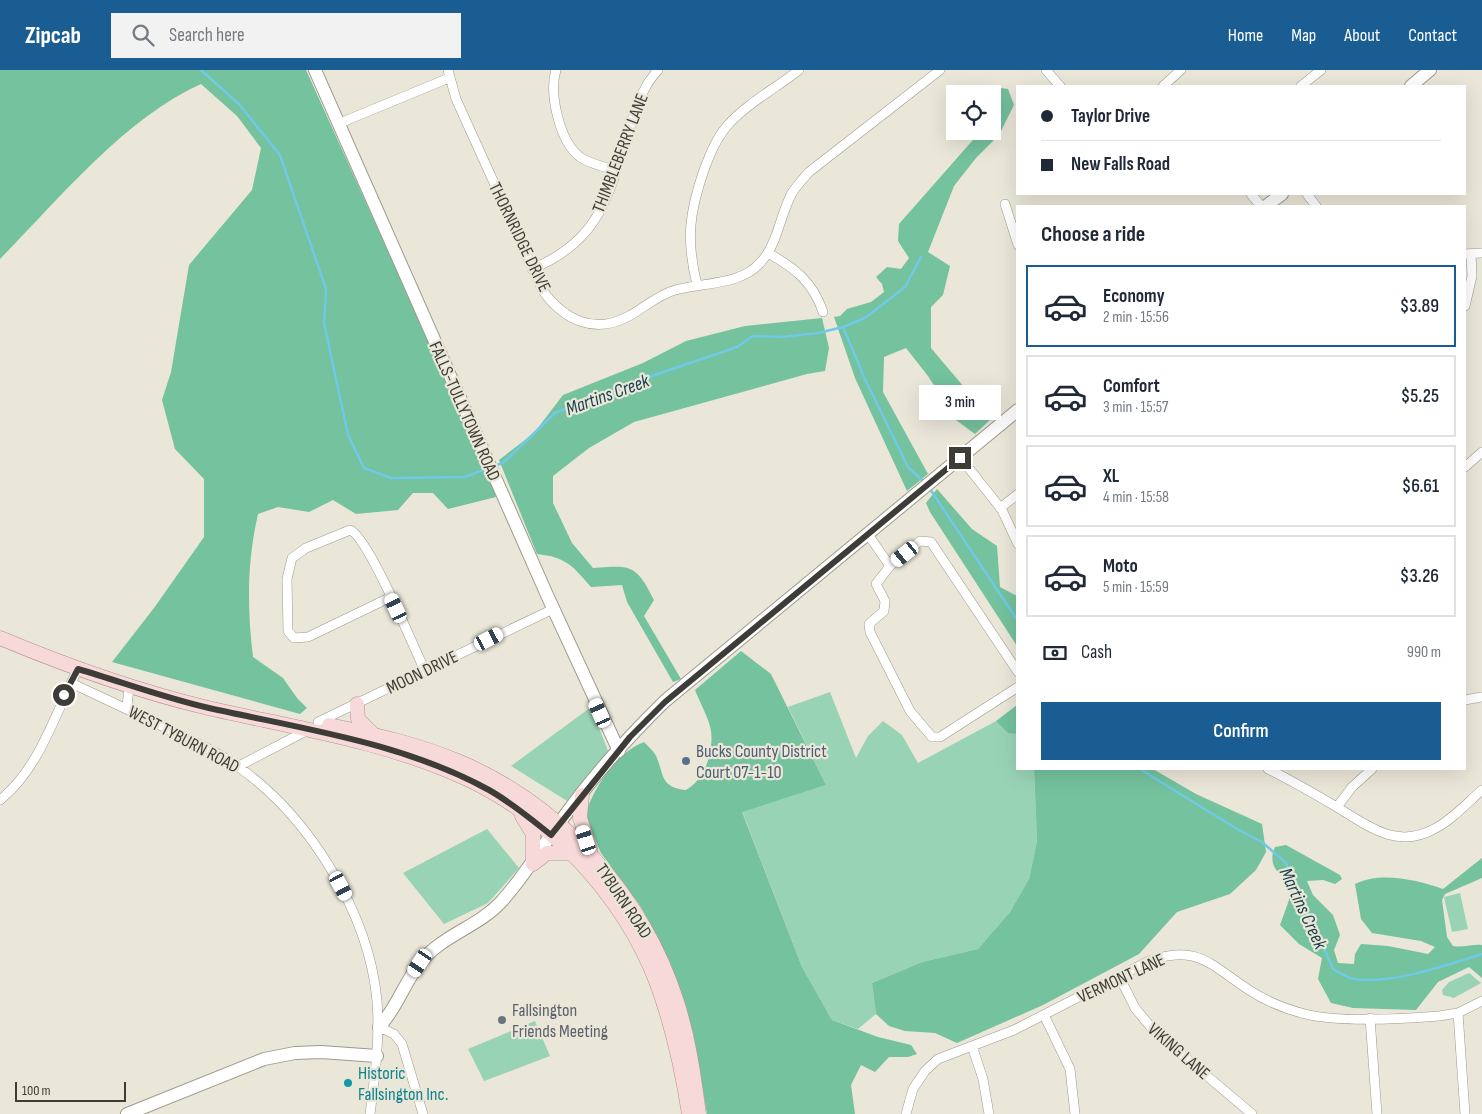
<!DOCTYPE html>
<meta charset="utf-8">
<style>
body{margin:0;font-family:"Sofia Sans Condensed",sans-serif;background:#f2f2f3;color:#1f2937;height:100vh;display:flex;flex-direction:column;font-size:19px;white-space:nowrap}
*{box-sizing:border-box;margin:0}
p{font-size:16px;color:#747a83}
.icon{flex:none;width:28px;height:28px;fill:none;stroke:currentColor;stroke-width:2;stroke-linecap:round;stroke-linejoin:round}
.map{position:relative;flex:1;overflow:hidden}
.details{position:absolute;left:1016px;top:135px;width:450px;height:565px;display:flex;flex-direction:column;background:#fff;border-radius:0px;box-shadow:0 5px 20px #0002}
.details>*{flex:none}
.guide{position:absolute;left:1016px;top:15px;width:450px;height:110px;border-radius:0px;box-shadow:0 5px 20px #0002;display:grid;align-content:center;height:110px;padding:0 25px;background:#fff}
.fabs{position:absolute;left:946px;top:15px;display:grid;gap:10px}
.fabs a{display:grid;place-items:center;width:55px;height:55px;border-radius:0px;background:#fff;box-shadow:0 5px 20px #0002;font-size:25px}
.scale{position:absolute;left:15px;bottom:12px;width:111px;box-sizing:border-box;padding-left:5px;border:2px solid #3e3c37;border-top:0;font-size:14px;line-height:18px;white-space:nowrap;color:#3e3c37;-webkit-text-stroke:4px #eae6d8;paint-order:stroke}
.end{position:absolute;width:22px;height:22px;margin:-11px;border:6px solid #3e3c37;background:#fff;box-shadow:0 0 0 2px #fff}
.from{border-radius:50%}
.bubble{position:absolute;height:35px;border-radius:0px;background:#fff;box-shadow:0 5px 20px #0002;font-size:16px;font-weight:600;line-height:35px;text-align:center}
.car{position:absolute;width:15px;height:30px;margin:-15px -8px;border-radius:6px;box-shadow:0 0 4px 1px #0007;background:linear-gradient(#fff 24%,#345 0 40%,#fff 0 76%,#345 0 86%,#fff 0)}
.guide b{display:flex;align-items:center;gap:18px;height:48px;font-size:19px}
.guide b+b{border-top:1px solid #e0e1e3}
.guide i{width:12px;height:12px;background:#1f2937}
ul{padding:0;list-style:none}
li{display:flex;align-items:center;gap:15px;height:82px;margin:0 10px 8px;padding:0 15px;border:2px solid #e0e1e3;border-radius:0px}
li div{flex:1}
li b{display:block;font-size:19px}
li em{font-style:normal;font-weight:600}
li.current{border-color:#195d92}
li>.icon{width:45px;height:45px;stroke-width:1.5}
h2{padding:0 25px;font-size:22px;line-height:60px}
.pay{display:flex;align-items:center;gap:12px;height:55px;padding:0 25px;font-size:19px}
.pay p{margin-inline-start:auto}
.button{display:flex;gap:10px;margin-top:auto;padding:10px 25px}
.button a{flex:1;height:58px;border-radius:0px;background:#195d92;color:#fff;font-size:20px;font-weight:600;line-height:58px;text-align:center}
header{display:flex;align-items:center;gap:30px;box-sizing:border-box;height:70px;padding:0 25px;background:#195d92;color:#fff}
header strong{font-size:24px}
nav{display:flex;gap:28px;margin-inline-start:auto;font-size:18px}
.search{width:350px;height:45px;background:#f2f2f3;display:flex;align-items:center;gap:12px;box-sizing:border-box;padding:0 18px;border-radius:0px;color:#747a83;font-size:19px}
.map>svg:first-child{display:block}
</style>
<header>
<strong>Zipcab</strong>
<div class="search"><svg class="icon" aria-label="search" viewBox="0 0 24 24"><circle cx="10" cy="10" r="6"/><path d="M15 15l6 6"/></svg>Search here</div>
<nav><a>Home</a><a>Map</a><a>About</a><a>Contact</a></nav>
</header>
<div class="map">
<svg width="1482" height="1044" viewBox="0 0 1482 1044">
<rect width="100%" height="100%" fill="#eae6d8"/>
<path fill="#99d3b6" d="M 830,622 L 856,688 L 868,666 L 883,651 L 902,665 L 918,693 L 996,651 L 1008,662 L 1017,664 L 1018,699 L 1034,699 L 1037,771 L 1029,809 L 1010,842 L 978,879 L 922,892 L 872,913 L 876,944 L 858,959 L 832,950 L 802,897 L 742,741 L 826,715 L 788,637 Z
M 591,637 L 608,681 L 567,731 L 511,696 Z
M 487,759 L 519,798 L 488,833 L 444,854 L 403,803 Z
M 1460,823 L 1468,859 L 1452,862 L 1444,827 Z
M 1469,903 L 1481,913 L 1454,928 L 1443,925 L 1442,920 L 1449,912 Z
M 535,951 L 550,986 L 484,1011 L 468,979 Z"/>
<path fill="#74c29e" d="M 0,0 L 306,0 L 486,398 L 496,427 L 448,439 L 433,423 L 413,423 L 398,440 L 356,444 L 333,430 L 309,442 L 278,437 L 258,444 C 247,492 247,538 253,587 L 283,608 L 297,628 L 307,638 L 300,644 L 112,592 L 154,538 L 204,467 L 204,409 L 175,379 L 162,330 L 171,302 L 189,195 L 252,120 L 261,78 L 237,46 L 201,14 C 125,48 58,130 0,189 Z
M 986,16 L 1008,19 L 1014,35 L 999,65 L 976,88 L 954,116 L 928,182 L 950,196 L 943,225 L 931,237 L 931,278 L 991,349 L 975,364 L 956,350 L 928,306 L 906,278 L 884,287 L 883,322 L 928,404 L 907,421 L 855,308 L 834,247 L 840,246 L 847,239 L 871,232 L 884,222 L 882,214 L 876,207 L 887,197 L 901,199 L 909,188 L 898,171 L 899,154 L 972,71 L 984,61 L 992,61 L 993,55 L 999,39 L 993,36 L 992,24 L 980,24 Z
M 822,248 L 829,278 L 825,301 L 807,304 L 634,352 L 589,378 L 553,406 L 553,433 L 572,473 L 593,498 C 631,495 636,494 654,530 L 644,546 L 681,609 L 673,612 L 627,532 L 622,515 L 591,517 C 573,496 566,487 537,484 L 499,390 L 534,363 L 563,325 L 643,293 L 686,271 L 745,256 Z
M 937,419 L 972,459 L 997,476 L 1000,517 L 1017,526 L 1017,576 L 930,442 L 926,433 Z
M 741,581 L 771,604 L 826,715 L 742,742 L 802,897 L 832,950 L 878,967 L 911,975 L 917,984 L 908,987 L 889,987 L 875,1002 L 861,995 L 851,1015 L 855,1044 L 707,1044 L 693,962 L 664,882 L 641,837 L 601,783 L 585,746 C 593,718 616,683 644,672 C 648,676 652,680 655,684 C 665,703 658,717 686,720 C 704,710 714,683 711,661 C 709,648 700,633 695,620 Z
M 1017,635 L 1017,664 L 1008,663 L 996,651 Z
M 1034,699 L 1153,699 L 1196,724 L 1262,754 L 1266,782 L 1256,800 L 1230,824 L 1177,842 L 1139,884 L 1043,935 L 957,973 L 935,963 L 905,961 L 889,956 L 876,944 L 872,913 L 922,892 L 978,879 L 1010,842 L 1029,809 L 1037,771 Z
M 1286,775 L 1340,805 L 1342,809 L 1335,814 L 1323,810 L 1307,811 L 1313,825 L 1333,845 L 1340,865 L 1334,880 L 1338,893 L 1354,894 L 1355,884 L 1361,874 L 1388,876 L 1428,884 L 1435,877 L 1421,871 L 1372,863 L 1361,849 L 1355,814 C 1381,801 1417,810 1443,819 L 1482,788 L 1482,808 L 1445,824 L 1442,830 L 1447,867 L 1453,876 C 1464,878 1472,874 1482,875 L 1482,908 L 1469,897 L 1438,912 L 1416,940 L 1353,938 L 1331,933 L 1318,909 L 1322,888 L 1299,874 L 1280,855 L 1289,830 L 1291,815 C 1278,803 1267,795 1275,777 Z"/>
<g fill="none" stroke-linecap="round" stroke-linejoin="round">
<path stroke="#70c9e6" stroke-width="2.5" d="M 201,0 L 239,34 L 280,85 L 326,219 L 324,253 L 348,365 L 364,398 L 391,408 L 465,407 L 488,398
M 843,257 L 865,248 L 905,217 L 921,187
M 495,396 L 504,392 L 555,343 L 634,312 L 737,277 L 753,266 L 782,267 L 818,263 L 843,257 L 864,307 L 908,397 L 925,413
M 930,419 L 1018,551
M 1140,699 L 1237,759 L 1262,772 L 1286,793 L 1333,899 C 1339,902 1347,908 1354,909 C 1390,915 1447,895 1482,884"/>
<g stroke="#9d9a8c" stroke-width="10">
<path id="street" d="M 448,0 L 456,29 L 543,221 C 564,250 595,265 629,246 C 645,237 658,225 675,220 C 704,212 740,216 761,192 C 778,173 780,145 792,123 C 797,115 803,109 809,102 L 940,0
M 556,0 C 549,23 559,71 580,87 C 590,94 604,97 616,100
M 1046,0 L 1060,16
M 1163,16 L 1181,0
M 1301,16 L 1321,0
M 340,53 L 449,8
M 1251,124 L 1261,136
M 1307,124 L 1316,136
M 1005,134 L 1018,175
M 768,183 C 795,198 813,212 823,242
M 1465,184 L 1482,183
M 532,199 C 604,169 609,121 631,54 C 638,34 643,16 658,0
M 697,215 C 686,170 689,143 704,100 C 710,84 716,69 727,56 C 746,34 776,18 799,0
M 1465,236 L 1472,206 L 1471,184
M 960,387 L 1002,440 L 1018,474
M 1465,397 L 1482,382
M 1000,438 L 1018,424
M 867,463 L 890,496
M 391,527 L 308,567 L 294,568 L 288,561 L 287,509 L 292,488 L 306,478 L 350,460 C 368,466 414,578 425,601
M 1018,602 L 931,472 L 920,471 L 890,496 L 876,514 L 885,531 L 884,541 L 869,554 L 870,562 L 910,641 L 932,667 L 940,667 L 1018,617
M 71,613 C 105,629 140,645 174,662 C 195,672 218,682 237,696 C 309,746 369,843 377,931 C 380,969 375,1006 370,1044
M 1465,630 L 1482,627
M 127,639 L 129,615
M 318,652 L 553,539
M 239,696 L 308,660
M 1268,699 C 1291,710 1313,723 1335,736 C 1367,755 1396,780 1434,759 C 1452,750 1467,733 1482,720
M 0,730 C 40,698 55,643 78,599
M 1337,737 L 1352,717 L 1372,699
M 1119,906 L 1135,938 L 1155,962 L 1252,1044
M 1458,943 L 1465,1044
M 1044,945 L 1070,999 L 1075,1044
M 1370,948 L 1377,1044
M 379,957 L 394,964 L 402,974 L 423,1044
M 972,976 L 983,1009 L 989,1044
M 906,1044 L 913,1019 L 925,1001 L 938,989 L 1014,960 L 1149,891 C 1197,873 1212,896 1249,920 C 1266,931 1285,939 1305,944 C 1341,953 1401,949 1439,946 L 1458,943 L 1482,931"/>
</g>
<g stroke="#9d9a8c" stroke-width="14">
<path id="secondary" d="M 315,0 L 547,525 L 619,681
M 1411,16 L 1430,0
M 1266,136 L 1282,124
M 379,957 C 397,938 404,913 420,893 C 442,865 478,857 501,832 C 523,808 539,781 558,755 C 589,711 626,669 665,631 L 1018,340
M 127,1044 L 264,989 L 295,983 L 321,982 L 377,986"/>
</g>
<g stroke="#b49291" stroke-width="15">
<path id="primary" d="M 0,568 C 67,596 137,621 208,638 C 295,658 385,671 467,709 C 551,749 622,824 656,911 C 672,954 682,999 689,1044
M 357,634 L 358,649 L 372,663
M 329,655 C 373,664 418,674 460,692 C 563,736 643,826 677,932 C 689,969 694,1006 699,1044
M 582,725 L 580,748 L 590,779
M 522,746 L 533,764 L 533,794
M 533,794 L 547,783 L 571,783"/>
</g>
<use href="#street" stroke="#fff" stroke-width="9"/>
<use href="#secondary" stroke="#fff" stroke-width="12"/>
<use href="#primary" stroke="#f8d9da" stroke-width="14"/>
</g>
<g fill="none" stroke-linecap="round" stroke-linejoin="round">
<path stroke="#3e3c37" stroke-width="6" d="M 64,625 L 78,599 C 122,612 165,628 209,638 C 303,659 404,673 489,720 C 512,733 531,749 551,765 L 630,667 L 665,632 L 960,388"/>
</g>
<circle fill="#5c6f8a" stroke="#eae6d8" stroke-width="2" cx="686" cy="691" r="5"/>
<circle fill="#6b7280" stroke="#eae6d8" stroke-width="2" cx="502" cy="950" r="5"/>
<circle fill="#0f9aa8" stroke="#eae6d8" stroke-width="2" cx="348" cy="1013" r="5"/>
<g text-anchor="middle" stroke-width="4.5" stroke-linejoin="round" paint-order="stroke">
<g font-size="18" fill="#3e3c37" stroke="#eae6d8">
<text transform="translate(620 83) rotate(-69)" y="6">THIMBLEBERRY LANE</text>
<text transform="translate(520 167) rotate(64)" y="6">THORNRIDGE DRIVE</text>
<text transform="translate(465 341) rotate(66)" y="6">FALLS-TULLYTOWN ROAD</text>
<text transform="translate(422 602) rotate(-26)" y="6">MOON DRIVE</text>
<text transform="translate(184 669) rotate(28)" y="6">WEST TYBURN ROAD</text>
<text transform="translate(624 831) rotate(56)" y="6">TYBURN ROAD</text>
<text transform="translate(1121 908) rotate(-25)" y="6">VERMONT LANE</text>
<text transform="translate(1179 981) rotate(41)" y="6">VIKING LANE</text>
</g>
<g font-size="18" fill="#4e5e75" stroke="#eae6d8" text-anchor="start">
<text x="696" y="687">Bucks County District<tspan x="696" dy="21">Court 07-1-10</tspan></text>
</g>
<g font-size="18" fill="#5b616d" stroke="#eae6d8" text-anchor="start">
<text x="512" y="946">Fallsington<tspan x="512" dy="21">Friends Meeting</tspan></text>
</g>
<g font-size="18" fill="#0d838f" stroke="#eae6d8" text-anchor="start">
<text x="358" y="1009">Historic<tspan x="358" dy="21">Fallsington Inc.</tspan></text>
</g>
<g font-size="19" font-style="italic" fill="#1a424f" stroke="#eae6d8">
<text transform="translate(607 324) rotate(-20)" y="7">Martins Creek</text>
<text transform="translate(1304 838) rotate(65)" y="7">Martins Creek</text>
</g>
</g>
</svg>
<div class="fabs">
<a><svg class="icon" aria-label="locate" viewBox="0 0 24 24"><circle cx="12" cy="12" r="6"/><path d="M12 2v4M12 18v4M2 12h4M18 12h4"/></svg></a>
</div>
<div class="scale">100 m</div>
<i class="end from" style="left:64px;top:625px"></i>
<i class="end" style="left:960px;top:388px"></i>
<div class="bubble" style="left:919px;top:315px;width:82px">3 min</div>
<i class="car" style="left:905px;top:484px;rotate:231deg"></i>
<i class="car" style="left:396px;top:538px;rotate:335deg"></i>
<i class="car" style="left:489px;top:569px;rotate:63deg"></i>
<i class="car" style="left:600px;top:643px;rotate:336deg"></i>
<i class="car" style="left:586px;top:770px;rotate:342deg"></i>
<i class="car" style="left:341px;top:816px;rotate:152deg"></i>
<i class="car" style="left:420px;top:893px;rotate:214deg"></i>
<div class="guide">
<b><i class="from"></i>Taylor Drive</b>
<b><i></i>New Falls Road</b>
</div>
<section class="details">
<h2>Choose a ride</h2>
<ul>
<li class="current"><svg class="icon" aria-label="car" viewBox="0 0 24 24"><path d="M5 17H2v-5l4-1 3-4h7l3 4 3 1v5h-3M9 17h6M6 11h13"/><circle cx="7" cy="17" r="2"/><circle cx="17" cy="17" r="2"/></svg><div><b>Economy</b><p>2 min · 15:56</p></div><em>$3.89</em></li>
<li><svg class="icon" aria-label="car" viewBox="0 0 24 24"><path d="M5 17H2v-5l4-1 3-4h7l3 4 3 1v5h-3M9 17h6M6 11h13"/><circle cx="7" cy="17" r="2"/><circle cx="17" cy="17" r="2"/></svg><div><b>Comfort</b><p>3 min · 15:57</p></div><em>$5.25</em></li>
<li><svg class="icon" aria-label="car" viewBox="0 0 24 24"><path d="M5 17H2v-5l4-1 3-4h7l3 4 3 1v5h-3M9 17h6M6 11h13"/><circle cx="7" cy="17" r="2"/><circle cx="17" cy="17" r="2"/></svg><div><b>XL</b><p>4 min · 15:58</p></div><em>$6.61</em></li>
<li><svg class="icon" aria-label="car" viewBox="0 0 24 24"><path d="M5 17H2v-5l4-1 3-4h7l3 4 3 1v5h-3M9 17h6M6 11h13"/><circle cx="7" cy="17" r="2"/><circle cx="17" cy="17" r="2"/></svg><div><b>Moto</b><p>5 min · 15:59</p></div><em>$3.26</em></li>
</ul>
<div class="pay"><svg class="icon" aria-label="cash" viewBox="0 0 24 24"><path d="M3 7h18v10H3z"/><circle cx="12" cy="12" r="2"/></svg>Cash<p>990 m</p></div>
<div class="button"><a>Confirm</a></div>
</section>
</div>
